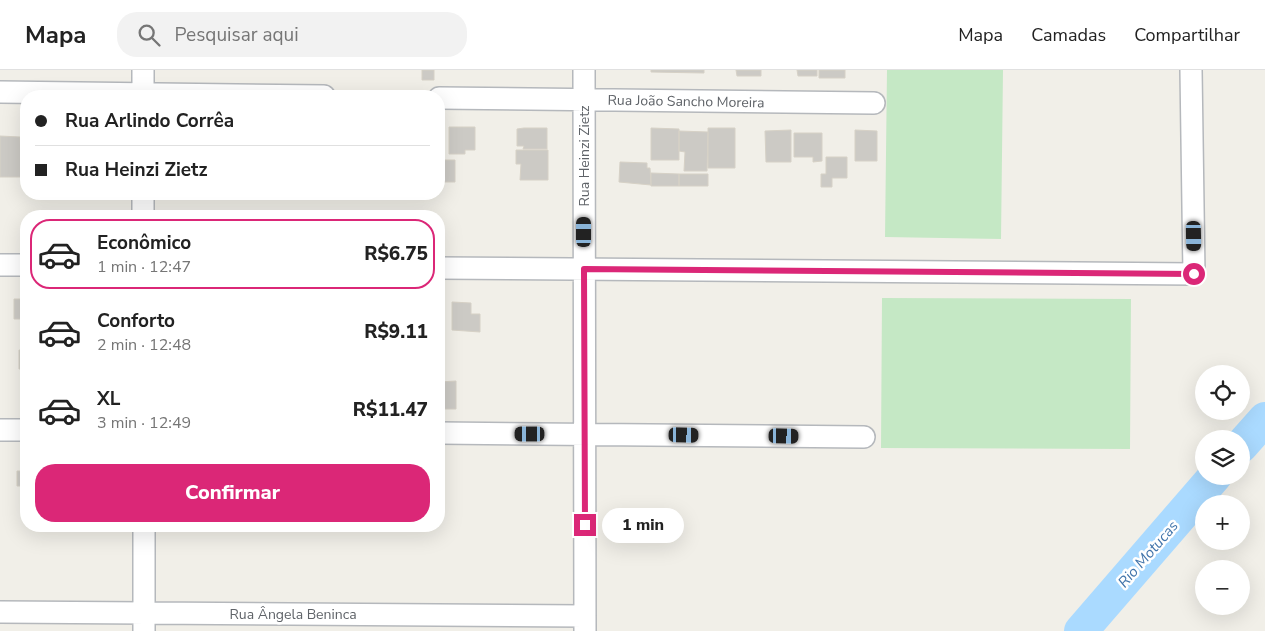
<!DOCTYPE html>
<html lang="pt">
<meta charset="utf-8">
<style>
body{margin:0;font-family:"Nunito Sans",sans-serif;background:#f2f2f2;color:#222;height:100vh;display:flex;flex-direction:column;font-size:19px;white-space:nowrap}
*{box-sizing:border-box;margin:0}
p{font-size:16px;color:#767676}
.icon{flex:none;width:28px;height:28px;fill:none;stroke:currentColor;stroke-width:2;stroke-linecap:round;stroke-linejoin:round}
.map{position:relative;flex:1;overflow:hidden}
.sheet{position:absolute;left:20px;top:140px;width:425px;height:322px;display:flex;flex-direction:column;background:#fff;border-radius:20px;box-shadow:0 5px 20px #0002}
.sheet>*{flex:none}
.guide{position:absolute;left:20px;top:20px;width:425px;height:110px;border-radius:20px;box-shadow:0 5px 20px #0002;display:grid;align-content:center;height:110px;padding:0 15px;background:#fff}
.tools{position:absolute;left:1195px;top:295px;display:grid;gap:10px}
.tools a{display:grid;place-items:center;width:55px;height:55px;border-radius:50%;background:#fff;box-shadow:0 5px 20px #0002;font-size:25px}
.end{position:absolute;width:22px;height:22px;margin:-11px;border:6px solid #db2777;background:#fff;box-shadow:0 0 0 2px #fff}
.from{border-radius:50%}
.bubble{position:absolute;height:35px;border-radius:18px;background:#fff;box-shadow:0 5px 20px #0002;font-size:16px;font-weight:800;line-height:35px;text-align:center}
.car{position:absolute;width:15px;height:30px;margin:-15px -8px;border-radius:6px;box-shadow:0 0 4px 1px #0007;background:linear-gradient(#222 24%,#8ab4d8 0 40%,#222 0 76%,#8ab4d8 0 86%,#222 0)}
.guide b{display:flex;align-items:center;gap:18px;height:48px;font-size:19px}
.guide b+b{border-top:1px solid #e0e0e0}
.guide i{width:12px;height:12px;background:#222}
ul{padding:9px 0 0;list-style:none}
li{display:flex;align-items:center;gap:15px;height:70px;margin:0 10px 8px;padding:0 5px;border:2px solid transparent;border-radius:20px}
li div{flex:1}
li b{display:block;font-size:19px}
li em{font-style:normal;font-weight:800}
li.active{border-color:#db2777}
li>.icon{width:45px;height:45px;stroke-width:1.5}
.button{display:flex;gap:10px;margin-top:auto;padding:10px 15px}
.button a{flex:1;height:58px;border-radius:20px;background:#db2777;color:#fff;font-size:20px;font-weight:800;line-height:58px;text-align:center}
header{display:flex;align-items:center;gap:30px;box-sizing:border-box;height:70px;padding:0 25px;background:#fff;border-bottom:1px solid #e0e0e0}
header strong{font-size:24px}
nav{display:flex;gap:28px;margin-inline-start:auto;font-size:18px}
.search{width:350px;height:45px;background:#f2f2f2;display:flex;align-items:center;gap:12px;box-sizing:border-box;padding:0 18px;border-radius:20px;color:#767676;font-size:19px}
.map>svg:first-child{display:block}
</style>
<header>
<strong>Mapa</strong>
<div class="search"><svg class="icon" aria-label="search" viewBox="0 0 24 24"><circle cx="10" cy="10" r="6"/><path d="M15 15l6 6"/></svg>Pesquisar aqui</div>
<nav><a>Mapa</a><a>Camadas</a><a>Compartilhar</a></nav>
</header>
<div class="map">
<svg width="1265" height="561" viewBox="0 0 1265 561">
<rect width="100%" height="100%" fill="#f1efe8"/>
<path fill="#c5e8c5" d="M 887,0 L 1003,0 L 1001,169 L 885,167 Z
M 882,228 L 1131,229 L 1130,379 L 881,378 Z"/>
<g fill="none" stroke-linecap="round" stroke-linejoin="round">
<path stroke="#aadaff" stroke-width="34" d="M 1241,376 L 1265,349
M 1081,561 L 1215,406"/>
</g>
<path fill="#cccac5" stroke="#d6d1c6" d="M 422,0 L 434,0 L 434,10 L 422,10 Z
M 651,0 L 704,0 L 704,3 L 651,2 Z
M 736,0 L 761,0 L 761,6 L 737,6 Z
M 797,0 L 817,0 L 817,6 L 798,6 Z
M 819,0 L 845,0 L 845,8 L 819,8 Z
M 449,57 L 475,57 L 475,80 L 465,80 L 465,84 L 449,84 Z
M 524,58 L 547,58 L 547,79 L 523,79 L 524,76 L 517,76 L 517,59 Z
M 651,58 L 679,59 L 679,90 L 651,90 Z
M 708,58 L 735,58 L 735,98 L 708,98 Z
M 791,60 L 791,92 L 766,92 L 765,61 Z
M 855,60 L 877,61 L 877,91 L 855,91 Z
M 679,61 L 708,62 L 707,101 L 684,101 L 685,82 L 679,81 Z
M 794,63 L 822,63 L 822,91 L 813,92 L 813,87 L 794,87 Z
M 0,66 L 20,67 L 22,107 L 0,107 Z
M 516,80 L 548,80 L 548,110 L 520,110 L 521,94 L 516,94 Z
M 826,87 L 847,87 L 847,108 L 832,108 L 832,117 L 821,117 L 821,104 L 826,104 Z
M 439,90 L 455,90 L 455,112 L 439,112 Z
M 620,92 L 647,93 L 647,98 L 650,98 L 651,115 L 619,112 Z
M 651,103 L 679,104 L 679,116 L 651,116 Z
M 679,104 L 708,104 L 708,116 L 679,116 Z
M 14,229 L 26,229 L 26,253 L 22,253 L 22,249 L 14,249 Z
M 452,232 L 471,233 L 471,244 L 480,244 L 480,262 L 452,260 Z
M 19,280 L 26,280 L 26,299 L 19,299 Z
M 456,311 L 456,339 L 439,339 L 439,312 Z
M 17,401 L 26,401 L 26,416 L 17,416 Z"/>
<g fill="none" stroke-linecap="round" stroke-linejoin="round">
<g stroke="#b5b8bc" stroke-width="24">
<path id="minor" d="M 143,0 L 143,26
M 584,0 L 585,561
M 0,22 L 324,26
M 439,28 L 874,33
M 143,124 L 143,146
M 0,195 L 26,195
M 439,198 L 1194,204 L 1191,0
M 0,360 L 26,360
M 439,363 L 864,367
M 144,456 L 144,561
M 0,542 L 585,546"/>
</g>
<use href="#minor" stroke="#fff" stroke-width="21"/>
</g>
<g fill="none" stroke-linecap="round" stroke-linejoin="round">
<path stroke="#db2777" stroke-width="6" d="M 585,455 L 584,199 L 1194,204"/>
</g>
<g text-anchor="middle" stroke-width="5" stroke-linejoin="round" paint-order="stroke">
<g font-size="14" fill="#5f6368" stroke="#fff">
<text transform="translate(686 31) rotate(1)" y="5">Rua João Sancho Moreira</text>
<text transform="translate(584 86) rotate(-90)" y="5">Rua Heinzi Zietz</text>
<text x="293" y="549">Rua Ângela Beninca</text>
</g>
<g font-size="15" font-style="italic" fill="#4174aa" stroke="#fff">
<text transform="translate(1148 484) rotate(-49)" y="5">Rio Motucas</text>
</g>
</g>
</svg>
<div class="tools">
<a><svg class="icon" aria-label="locate" viewBox="0 0 24 24"><circle cx="12" cy="12" r="6"/><path d="M12 2v4M12 18v4M2 12h4M18 12h4"/></svg></a>
<a><svg class="icon" aria-label="layers" viewBox="0 0 24 24"><path d="M12 4l9 5-9 5-9-5zM3 14l9 5 9-5"/></svg></a>
<a>+</a>
<a>−</a>
</div>
<i class="end from" style="left:1194px;top:204px"></i>
<i class="end" style="left:585px;top:455px"></i>
<div class="bubble" style="left:602px;top:438px;width:82px">1 min</div>
<i class="car" style="left:584px;top:162px;rotate:0deg"></i>
<i class="car" style="left:1194px;top:166px;rotate:179deg"></i>
<i class="car" style="left:530px;top:364px;rotate:270deg"></i>
<i class="car" style="left:684px;top:365px;rotate:91deg"></i>
<i class="car" style="left:784px;top:366px;rotate:91deg"></i>
<div class="guide">
<b><i class="from"></i>Rua Arlindo Corrêa</b>
<b><i></i>Rua Heinzi Zietz</b>
</div>
<section class="sheet">
<ul>
<li class="active"><svg class="icon" aria-label="car" viewBox="0 0 24 24"><path d="M5 17H2v-5l4-1 3-4h7l3 4 3 1v5h-3M9 17h6M6 11h13"/><circle cx="7" cy="17" r="2"/><circle cx="17" cy="17" r="2"/></svg><div><b>Econômico</b><p>1 min · 12:47</p></div><em>R$6.75</em></li>
<li><svg class="icon" aria-label="car" viewBox="0 0 24 24"><path d="M5 17H2v-5l4-1 3-4h7l3 4 3 1v5h-3M9 17h6M6 11h13"/><circle cx="7" cy="17" r="2"/><circle cx="17" cy="17" r="2"/></svg><div><b>Conforto</b><p>2 min · 12:48</p></div><em>R$9.11</em></li>
<li><svg class="icon" aria-label="car" viewBox="0 0 24 24"><path d="M5 17H2v-5l4-1 3-4h7l3 4 3 1v5h-3M9 17h6M6 11h13"/><circle cx="7" cy="17" r="2"/><circle cx="17" cy="17" r="2"/></svg><div><b>XL</b><p>3 min · 12:49</p></div><em>R$11.47</em></li>
</ul>
<div class="button"><a>Confirmar</a></div>
</section>
</div>
